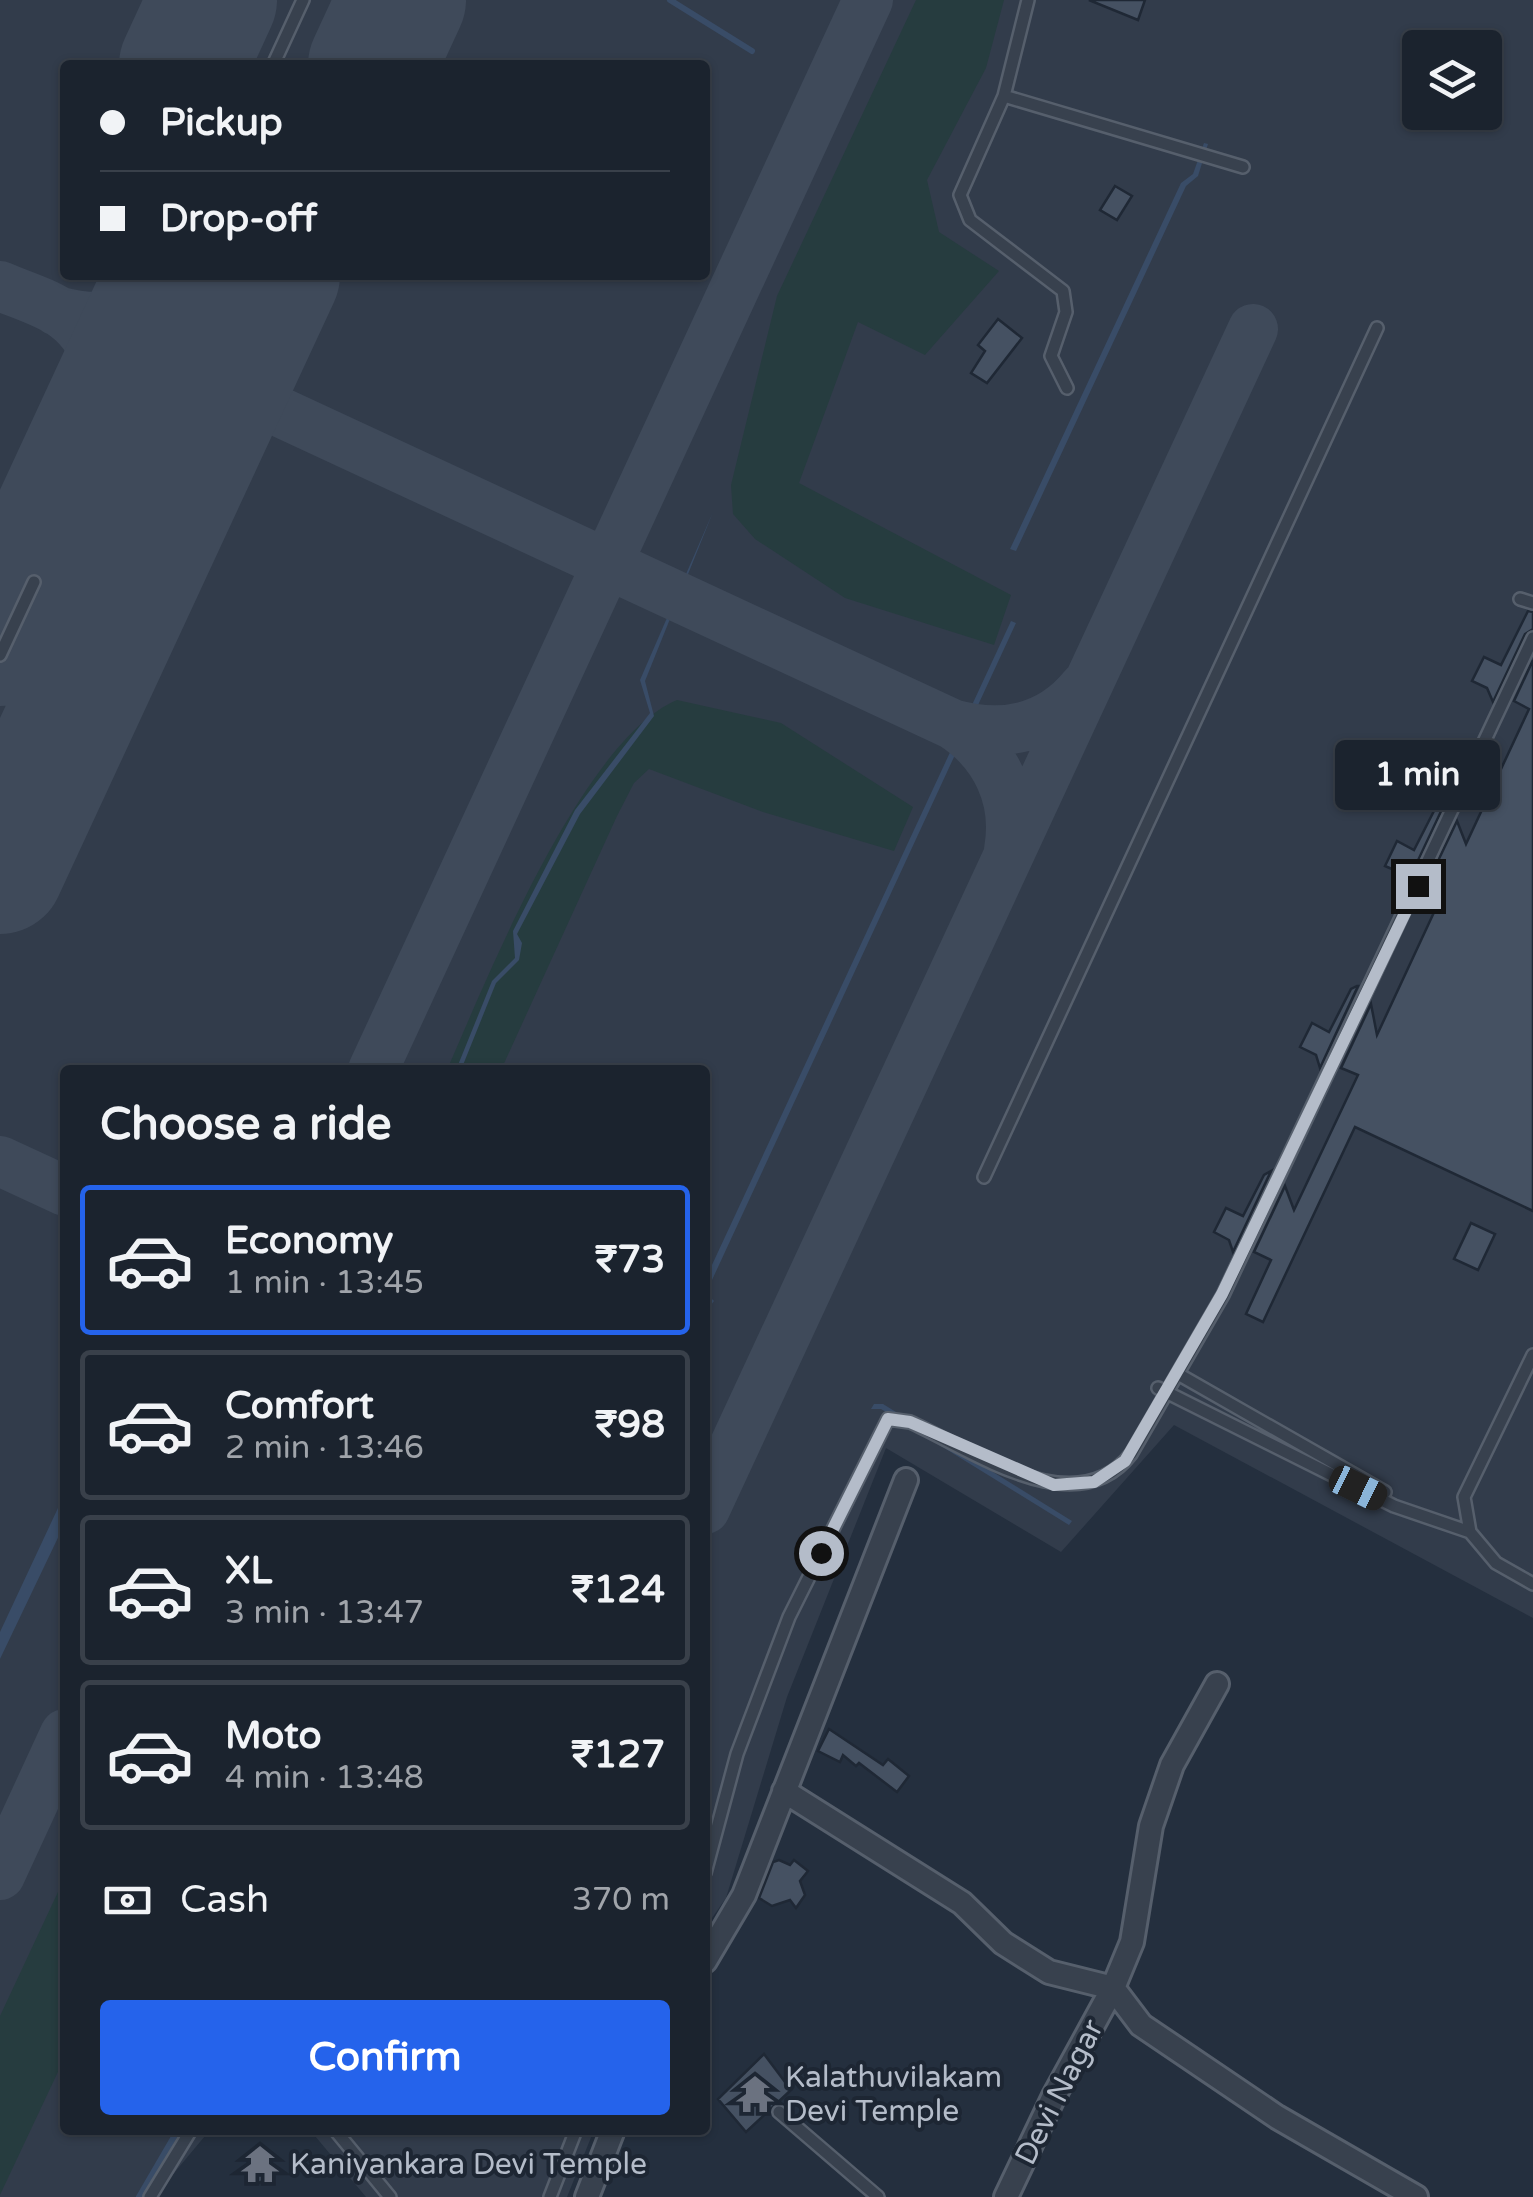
<!DOCTYPE html>
<meta charset="utf-8">
<style>
body{margin:0;font-family:"Varela Round",sans-serif;background:#242b36;color:#f1f3f6;height:100vh;display:flex;flex-direction:column;font-size:38px;white-space:nowrap}
*{box-sizing:border-box;margin:0}
p{font-size:32px;color:#a0a4aa}
.icon{flex:none;width:55px;height:55px;fill:none;stroke:currentColor;stroke-width:2;stroke-linecap:round;stroke-linejoin:round}
.map{position:relative;flex:1;overflow:hidden}
.drawer{position:absolute;left:60px;top:1065px;width:650px;height:1070px;display:flex;flex-direction:column;background:#1b232e;border-radius:10px;box-shadow:0 2px 8px #0004,0 0 0 2px #39404a}
.drawer>*{flex:none}
.guide{position:absolute;left:60px;top:60px;width:650px;height:220px;border-radius:10px;box-shadow:0 2px 8px #0004,0 0 0 2px #39404a;display:grid;align-content:center;height:220px;padding:0 40px;background:#1b232e}
.fabs{position:absolute;left:1402px;top:30px;display:grid;gap:20px}
.fabs a{display:grid;place-items:center;width:100px;height:100px;border-radius:10px;background:#1b232e;box-shadow:0 2px 8px #0004,0 0 0 2px #39404a;font-size:50px}
.end{position:absolute;width:45px;height:45px;margin:-22px;border:12px solid #b4bcc9;background:#111;box-shadow:0 0 0 5px #111}
.from{border-radius:50%}
.bubble{position:absolute;height:70px;border-radius:10px;background:#1b232e;box-shadow:0 2px 8px #0004,0 0 0 2px #39404a;font-size:32px;font-weight:800;line-height:70px;text-align:center}
.car{position:absolute;width:30px;height:60px;margin:-30px -15px;border-radius:12px;box-shadow:0 0 8px 2px #0007;background:linear-gradient(#222 24%,#8ab4d8 0 40%,#222 0 76%,#8ab4d8 0 86%,#222 0)}
.guide b{display:flex;align-items:center;gap:35px;height:95px;font-size:38px}
.guide b+b{border-top:2px solid #39404a}
.guide i{width:25px;height:25px;background:#f1f3f6}
ul{padding:0;list-style:none}
li{display:flex;align-items:center;gap:30px;height:150px;margin:0 20px 15px;padding:0 20px;border:5px solid #39404a;border-radius:10px}
li div{flex:1}
li b{display:block;font-size:38px}
li em{font-style:normal;font-weight:800}
li.selected{border-color:#2563eb}
li>.icon{width:90px;height:90px;stroke-width:1.5}
h2{padding:0 40px;font-size:45px;line-height:120px}
.pay{display:flex;align-items:center;gap:25px;height:110px;padding:0 40px;font-size:38px}
.pay p{margin-inline-start:auto}
.button{display:flex;gap:20px;margin-top:auto;padding:20px 40px}
.button a{flex:1;height:115px;border-radius:10px;background:#2563eb;color:#fff;font-size:40px;font-weight:800;line-height:115px;text-align:center}
.map>svg:first-child{display:block}
</style>
<div class="map">
<svg width="1533" height="2197" viewBox="0 0 1533 2197">
<rect width="100%" height="100%" fill="#242f3e"/>
<path fill="#323c4b" fill-rule="evenodd" d="M 0,0 L 1533,0 L 1533,1618 L 1174,1425 L 1061,1552 L 886,1448 L 787,1697 L 726,1898 L 705,1928 L 705,1070 L 65,1070 L 65,2130 L 210,2130 L 154,2197 L 0,2197 ZM 1420,48 L 1485,48 L 1485,112 L 1420,112 ZM 65,65 L 705,65 L 705,275 L 65,275 Z
M 310,2130 L 594,2130 L 567,2197 L 366,2197 Z"/>
<path fill="#263c3f" d="M 916,0 L 1004,0 L 986,68 L 927,180 L 939,232 L 999,271 L 925,355 L 858,322 L 799,483 L 1011,595 L 994,645 L 845,598 L 755,539 L 733,514 L 731,485 L 777,296 Z
M 677,700 L 781,723 L 913,807 L 894,851 L 763,812 L 649,769 L 634,783 L 617,816 L 501,1070 L 447,1070 C 488,976 583,739 677,700 Z
M 65,1877 L 65,2057 L 0,2195 L 0,2016 Z"/>
<path fill="#394c67" d="M 1204,143 L 1208,144 L 1198,176 L 1186,186 L 1016,551 L 1010,549 L 1181,183 L 1193,174 Z
M 713,512 L 645,681 L 654,716 L 580,814 L 517,934 L 522,943 L 519,960 L 496,983 L 461,1070 L 456,1070 L 492,981 L 515,958 L 513,931 L 575,810 L 650,713 L 640,680 Z
M 1011,621 L 1016,623 L 706,1293 L 714,1301 L 711,1305 L 705,1302 L 705,1280 Z
M 874,1404 L 883,1404 L 1072,1521 L 1069,1525 L 881,1409 L 871,1409 Z
M 65,1493 L 65,1523 L 0,1659 L 0,1632 Z"/>
<g fill="none" stroke-linecap="round" stroke-linejoin="round">
<path stroke="#394c67" stroke-width="6" d="M 670,0 L 752,51
M 139,2197 L 178,2130"/>
<path stroke="#3f4a5a" stroke-width="50" d="M 0,286 C 21,295 46,302 64,315 C 107,346 112,406 91,450
M 57,311 C 101,323 147,318 172,275
M 239,393 L 952,724 C 996,752 1018,799 1009,850
M 34,582 C 53,540 80,461 108,428 C 137,394 197,382 239,393 C 198,366 171,325 179,275
M 960,727 L 952,724 C 1002,738 1050,729 1084,687
M 373,1070 L 868,0
M 0,1161 L 65,1191
M 705,1509 L 1253,329
M 0,1875 L 65,1734"/>
<path stroke="#3f4a5a" stroke-width="128" d="M 183,65 L 213,0
M 372,65 L 402,0
M 0,642 L 170,275
M 0,870 L 276,275"/>
</g>
<path fill="#455162" stroke="#1f2835" stroke-width="2.5" d="M 1089,0 L 1145,0 L 1138,20 Z
M 1115,186 L 1132,196 L 1117,220 L 1100,210 Z
M 998,319 L 1022,338 L 987,383 L 971,373 L 985,351 L 978,345 Z
M 1528,611 L 1533,612 L 1533,629 L 1525,634 L 1493,702 L 1487,688 L 1472,681 L 1484,657 L 1501,665 Z
M 1533,660 L 1533,1211 L 1355,1127 L 1263,1322 L 1246,1314 L 1271,1260 L 1254,1252 L 1285,1186 L 1294,1210 L 1358,1075 L 1341,1068 L 1371,1004 L 1377,1035 L 1443,893 L 1426,886 L 1457,821 L 1466,844 L 1529,709 L 1514,701 Z
M 1443,805 L 1444,805 L 1406,886 L 1399,872 L 1385,866 L 1397,841 L 1414,850 L 1436,807 Z
M 1357,986 L 1358,986 L 1320,1068 L 1316,1055 L 1300,1047 L 1312,1023 L 1329,1032 L 1351,989 Z
M 1271,1171 L 1233,1252 L 1229,1240 L 1214,1232 L 1226,1208 L 1243,1216 L 1264,1175 Z
M 1471,1223 L 1495,1234 L 1478,1270 L 1454,1259 Z
M 829,1729 L 883,1765 L 888,1759 L 909,1776 L 897,1792 L 859,1763 L 856,1766 L 843,1755 L 840,1762 L 818,1751 Z
M 779,1860 L 790,1865 L 794,1860 L 808,1871 L 800,1881 L 805,1895 L 796,1908 L 790,1900 L 772,1906 L 759,1898 L 773,1862 Z
M 764,2054 L 791,2090 L 746,2132 L 718,2099 Z
M 260,2153 L 270,2178 L 256,2184 L 246,2158 Z"/>
<g fill="none" stroke-linecap="round" stroke-linejoin="round">
<g stroke="#565f6c" stroke-width="16">
<path id="service" d="M 1028,0 L 1004,96 L 960,195 L 970,220 L 1063,291 L 1066,312 L 1051,356 L 1067,388
M 273,65 L 303,0
M 1004,96 L 1243,167
M 1520,599 L 1533,603
M 0,655 L 34,582
M 984,1177 L 1377,328
M 1533,1355 L 1464,1497 L 1470,1532 L 1496,1563 L 1533,1584
M 1178,1374 L 1385,1492
M 1158,1388 L 1394,1506 L 1470,1532
M 705,1873 L 737,1754 L 789,1617 L 888,1419 L 910,1422 C 972,1450 1076,1525 1131,1454 L 1223,1295 L 1533,638
M 779,2112 L 878,2197
M 335,2130 L 390,2197
M 150,2197 L 191,2130
M 550,2197 L 576,2130"/>
</g>
<g stroke="#565f6c" stroke-width="28">
<path id="minor" d="M 784,1791 L 962,1903 L 1003,1943 L 1049,1972 L 1113,1988 L 1141,2025 L 1277,2117 L 1416,2197
M 705,1961 L 744,1895 L 906,1480
M 587,2197 L 613,2130
M 1006,2197 L 1054,2096 L 1113,1988 L 1132,1942 L 1151,1826 L 1172,1765 L 1217,1684"/>
</g>
<use href="#service" stroke="#38414e" stroke-width="11"/>
<use href="#minor" stroke="#38414e" stroke-width="22"/>
</g>
<g fill="none" stroke-linecap="round" stroke-linejoin="round">
<path stroke="#b4bcc9" stroke-width="12" d="M 821,1553 L 888,1419 L 910,1422 L 1054,1485 L 1094,1482 L 1125,1461 L 1222,1294 L 1418,886"/>
</g>
<defs>
<g id="temple-bare" transform="scale(3)"><path d="M0-6L5-2H3V0L6.5 2.5H4V6H1.5V3h-3V6H-4V2.5H-6.5L-3 0V-2H-5Z" fill="#6b7280" stroke="#1d2633" stroke-width="2.5" paint-order="stroke"/></g>
</defs>
<g fill-rule="evenodd">
<use href="#temple-bare" x="755" y="2094"/>
<use href="#temple-bare" x="260" y="2164"/>
</g>
<g text-anchor="middle" stroke-width="8" stroke-linejoin="round" paint-order="stroke">
<g font-size="30" fill="#b4bcc9" stroke="#1d2633" text-anchor="start">
<text x="785" y="2087">Kalathuvilakam<tspan x="785" dy="34">Devi Temple</tspan></text>
<text x="290" y="2174">Kaniyankara Devi Temple</text>
</g>
<g font-size="30" fill="#b4bcc9" stroke="#1d2633">
<text transform="translate(1059 2092) rotate(-63)" y="10">Devi Nagar</text>
</g>
</g>
</svg>
<div class="fabs">
<a><svg class="icon" aria-label="layers" viewBox="0 0 24 24"><path d="M12 4l9 5-9 5-9-5zM3 14l9 5 9-5"/></svg></a>
</div>
<i class="end from" style="left:821px;top:1553px"></i>
<i class="end" style="left:1418px;top:886px"></i>
<div class="bubble" style="left:1335px;top:740px;width:165px">1 min</div>
<i class="car" style="left:1358px;top:1488px;rotate:116deg"></i>
<div class="guide">
<b><i class="from"></i>Pickup</b>
<b><i></i>Drop-off</b>
</div>
<section class="drawer">
<h2>Choose a ride</h2>
<ul>
<li class="selected"><svg class="icon" aria-label="car" viewBox="0 0 24 24"><path d="M5 17H2v-5l4-1 3-4h7l3 4 3 1v5h-3M9 17h6M6 11h13"/><circle cx="7" cy="17" r="2"/><circle cx="17" cy="17" r="2"/></svg><div><b>Economy</b><p>1 min · 13:45</p></div><em>₹73</em></li>
<li><svg class="icon" aria-label="car" viewBox="0 0 24 24"><path d="M5 17H2v-5l4-1 3-4h7l3 4 3 1v5h-3M9 17h6M6 11h13"/><circle cx="7" cy="17" r="2"/><circle cx="17" cy="17" r="2"/></svg><div><b>Comfort</b><p>2 min · 13:46</p></div><em>₹98</em></li>
<li><svg class="icon" aria-label="car" viewBox="0 0 24 24"><path d="M5 17H2v-5l4-1 3-4h7l3 4 3 1v5h-3M9 17h6M6 11h13"/><circle cx="7" cy="17" r="2"/><circle cx="17" cy="17" r="2"/></svg><div><b>XL</b><p>3 min · 13:47</p></div><em>₹124</em></li>
<li><svg class="icon" aria-label="car" viewBox="0 0 24 24"><path d="M5 17H2v-5l4-1 3-4h7l3 4 3 1v5h-3M9 17h6M6 11h13"/><circle cx="7" cy="17" r="2"/><circle cx="17" cy="17" r="2"/></svg><div><b>Moto</b><p>4 min · 13:48</p></div><em>₹127</em></li>
</ul>
<div class="pay"><svg class="icon" aria-label="cash" viewBox="0 0 24 24"><path d="M3 7h18v10H3z"/><circle cx="12" cy="12" r="2"/></svg>Cash<p>370 m</p></div>
<div class="button"><a>Confirm</a></div>
</section>
</div>
